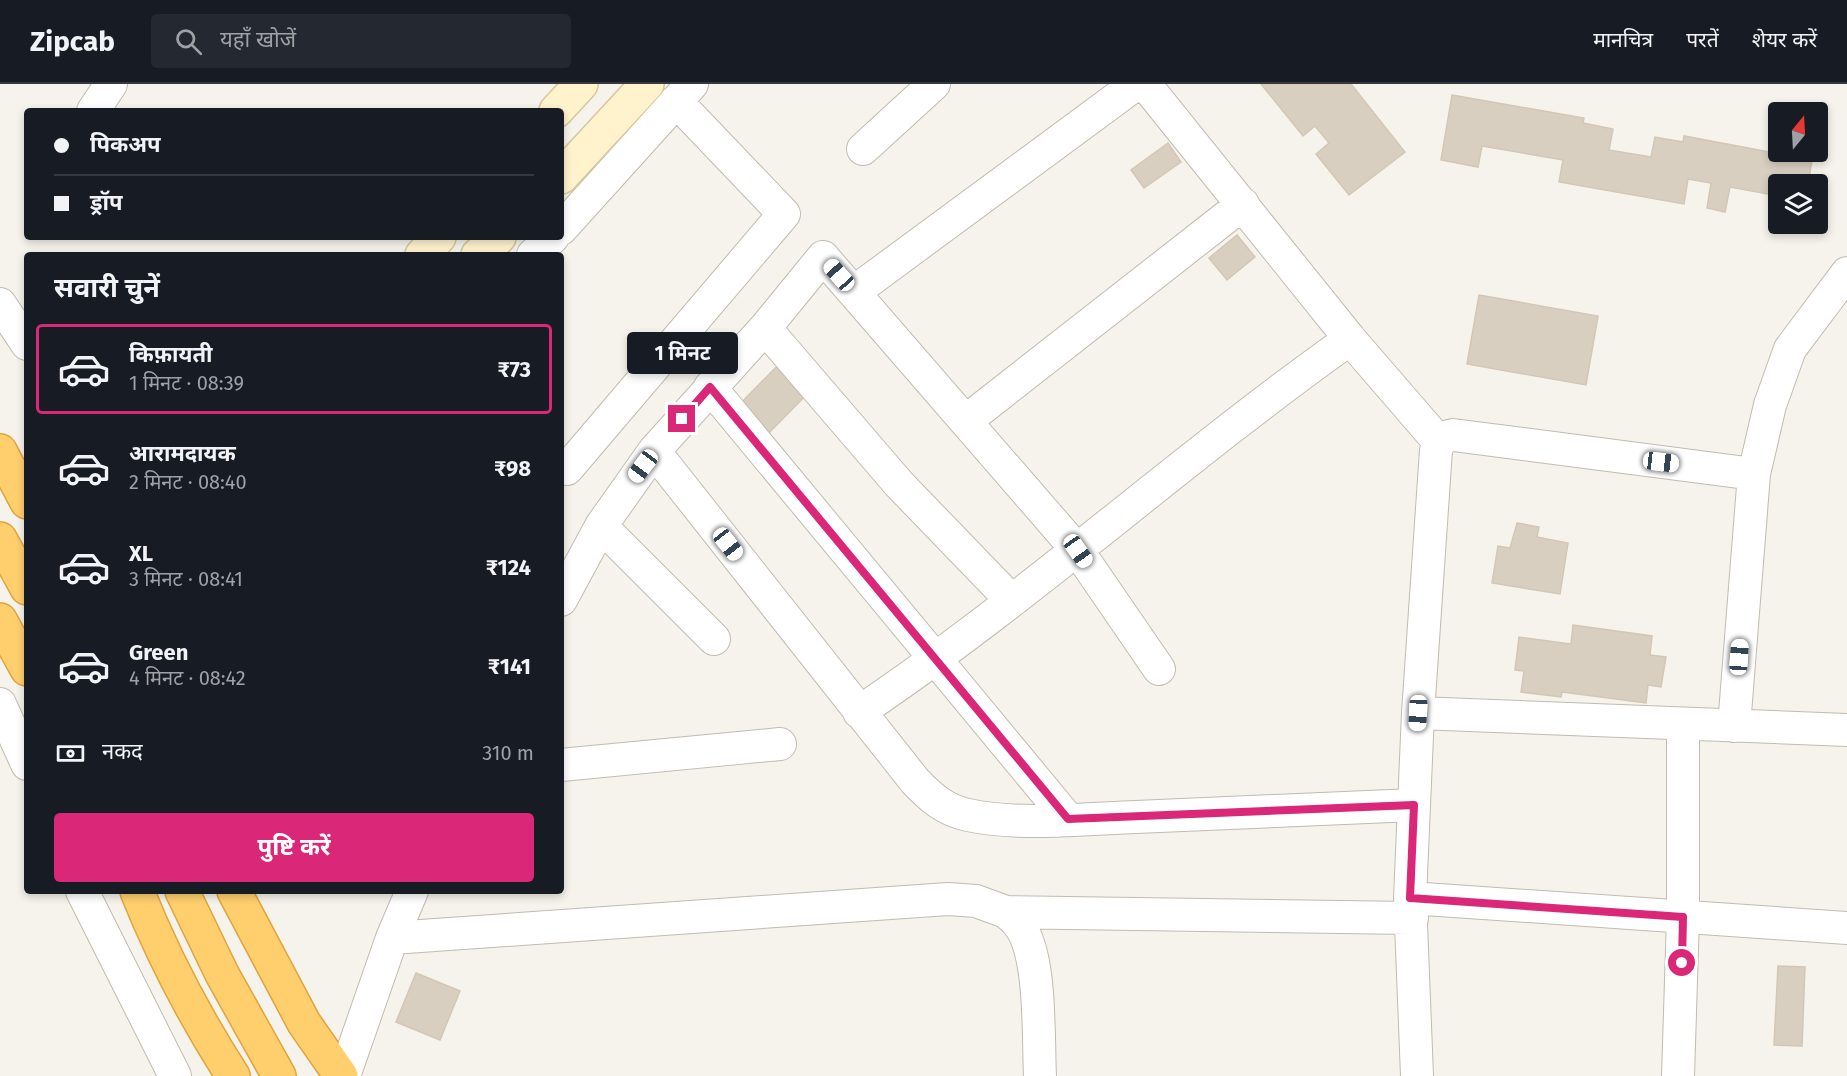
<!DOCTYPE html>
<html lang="hi">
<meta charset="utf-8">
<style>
body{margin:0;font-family:"Fira Sans","Noto Sans Devanagari",sans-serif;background:#242831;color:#f1f3f6;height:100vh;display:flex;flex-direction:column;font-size:22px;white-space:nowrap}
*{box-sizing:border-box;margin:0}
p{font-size:20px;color:#9ea1a6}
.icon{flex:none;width:33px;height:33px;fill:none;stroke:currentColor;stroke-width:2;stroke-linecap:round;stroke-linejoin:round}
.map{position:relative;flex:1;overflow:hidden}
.sheet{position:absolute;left:24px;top:168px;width:540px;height:642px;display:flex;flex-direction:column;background:#171b24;border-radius:6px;box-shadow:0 3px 9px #0003}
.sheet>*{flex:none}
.top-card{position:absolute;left:24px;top:24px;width:540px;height:132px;border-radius:6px;box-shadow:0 3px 9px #0003;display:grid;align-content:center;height:132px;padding:0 30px;background:#171b24}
.needle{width:39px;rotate:18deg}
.buttons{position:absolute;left:1768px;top:18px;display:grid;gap:12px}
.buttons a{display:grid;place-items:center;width:60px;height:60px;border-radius:6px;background:#171b24;box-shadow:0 3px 9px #0003;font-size:30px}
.end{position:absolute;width:27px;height:27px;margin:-14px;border:8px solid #db2777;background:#fff;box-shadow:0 0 0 3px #fff}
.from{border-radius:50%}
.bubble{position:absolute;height:42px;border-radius:6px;background:#171b24;box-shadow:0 3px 9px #0003;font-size:20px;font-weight:700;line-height:42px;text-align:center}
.car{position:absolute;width:18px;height:36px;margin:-18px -9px;border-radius:8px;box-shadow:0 0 4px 2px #0007;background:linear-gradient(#fff 24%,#345 0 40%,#fff 0 76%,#345 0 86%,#fff 0)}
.top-card b{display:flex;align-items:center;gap:21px;height:57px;font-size:22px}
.top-card b+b{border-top:2px solid #363941}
.top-card i{width:15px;height:15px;background:#f1f3f6}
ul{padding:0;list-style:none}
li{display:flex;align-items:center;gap:18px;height:90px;margin:0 12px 9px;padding:0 18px;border:3px solid transparent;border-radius:6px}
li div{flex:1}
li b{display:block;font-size:22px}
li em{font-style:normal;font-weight:700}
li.on{border-color:#db2777}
li>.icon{width:54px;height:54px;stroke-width:1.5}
h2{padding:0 30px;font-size:27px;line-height:72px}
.pay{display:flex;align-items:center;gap:15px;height:66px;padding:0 30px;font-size:22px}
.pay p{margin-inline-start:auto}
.button{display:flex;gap:12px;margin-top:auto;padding:12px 30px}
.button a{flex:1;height:69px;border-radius:6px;background:#db2777;color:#fff;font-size:24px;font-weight:700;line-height:69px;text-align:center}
header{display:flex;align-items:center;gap:36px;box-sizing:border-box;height:84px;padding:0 30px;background:#171b24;border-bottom:2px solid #363941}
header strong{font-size:28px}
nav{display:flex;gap:33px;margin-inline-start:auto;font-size:21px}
.search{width:420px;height:54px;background:#242831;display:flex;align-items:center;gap:15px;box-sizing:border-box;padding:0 21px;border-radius:6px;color:#9ea1a6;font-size:22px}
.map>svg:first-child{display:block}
</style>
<header>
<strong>Zipcab</strong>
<div class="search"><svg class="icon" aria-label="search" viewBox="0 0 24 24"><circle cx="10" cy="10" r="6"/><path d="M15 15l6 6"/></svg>यहाँ खोजें</div>
<nav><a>मानचित्र</a><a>परतें</a><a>शेयर करें</a></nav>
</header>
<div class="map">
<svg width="1847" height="992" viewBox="0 0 1847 992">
<rect width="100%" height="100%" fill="#f6f3ec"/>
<path fill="#d8cfc1" stroke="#d3c7b4" stroke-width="1.5" d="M 1261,0 L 1351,0 L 1405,68 L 1349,111 L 1316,70 L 1329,59 L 1315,42 L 1303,52 Z
M 1452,11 L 1584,34 L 1583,39 L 1613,45 L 1609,66 L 1651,73 L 1655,53 L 1683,58 L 1684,52 L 1812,76 L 1808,100 L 1779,100 L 1779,136 L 1775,135 L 1779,112 L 1730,103 L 1725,128 L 1707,124 L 1711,99 L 1688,95 L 1684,120 L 1559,98 L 1563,76 L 1482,62 L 1478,83 L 1441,76 Z
M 1168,59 L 1181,78 L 1144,104 L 1131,86 Z
M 1237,151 L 1255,173 L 1227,196 L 1209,174 Z
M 1479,211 L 1598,232 L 1586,301 L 1467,280 Z
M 785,274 L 815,302 L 764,354 L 735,325 Z
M 1517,439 L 1539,443 L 1537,453 L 1568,459 L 1560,510 L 1492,499 L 1498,462 L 1510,464 Z
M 1573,541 L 1652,552 L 1650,571 L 1666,573 L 1661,603 L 1648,601 L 1646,619 L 1562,608 L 1561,613 L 1521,608 L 1524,587 L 1515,586 L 1519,553 L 1571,560 Z
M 1778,882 L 1805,883 L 1802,962 L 1774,961 Z
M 416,889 L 460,907 L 440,956 L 396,938 Z"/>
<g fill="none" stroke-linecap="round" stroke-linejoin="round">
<g stroke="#c2bbae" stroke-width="34">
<path id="street" d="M 1145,0 L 1350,255 L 1439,358
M 93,27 L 111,0
M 863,65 L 934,0
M 561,145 L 692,0
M 533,171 L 553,153
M 854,208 L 1136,0
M 0,220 L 27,260
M 765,244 L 899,400 L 1011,516
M 710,303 L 1068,735
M 967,336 L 1243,120
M 654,367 L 915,697 C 931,714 945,726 968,731 C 1018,742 1085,735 1136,733 C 1229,729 1321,725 1414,721
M 567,385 L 784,130 L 676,17
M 601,442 L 714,555
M 561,516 L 601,442 L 654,367 L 765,244 L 823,173 L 1078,467 L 1159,585
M 0,620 L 27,680
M 859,628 C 1030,513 1182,374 1350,255
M 1418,629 L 1847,646
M 1734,642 L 1754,390 L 1770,321 L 1790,265 L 1847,189
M 561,681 L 780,660
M 82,807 L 175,992
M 1410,814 L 1847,844
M 1006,828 C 1010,832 1016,836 1019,841 C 1042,870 1038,955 1040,992
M 392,854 L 948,815 L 976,817 L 1006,828 L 1412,834
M 344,992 L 392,854 L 412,807
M 1417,992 L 1410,814 L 1418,629 L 1436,366 C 1440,356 1442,353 1453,351 L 1754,390
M 1678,992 L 1683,833 L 1683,640"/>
</g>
<g stroke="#d6c79b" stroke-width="36">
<path id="secondary" d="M 556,27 L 581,0
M 561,93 L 647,0
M 422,171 L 439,153
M 478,171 L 499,153"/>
</g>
<g stroke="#e0a43c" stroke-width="36">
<path id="highway" d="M 0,367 L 27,418
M 0,455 L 27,504
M 0,536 L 27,585
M 137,807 C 163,872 195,933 233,992
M 182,807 L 222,890 L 279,992
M 234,807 L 304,939 L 341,992"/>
</g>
<use href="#street" stroke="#fff" stroke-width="32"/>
<use href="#secondary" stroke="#fff3cd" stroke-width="33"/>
<use href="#highway" stroke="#ffcf6e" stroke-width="33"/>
</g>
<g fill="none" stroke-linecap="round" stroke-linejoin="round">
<path stroke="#db2777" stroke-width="8" d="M 682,335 L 710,303 L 1068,735 L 1414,721 L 1410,814 L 1683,833 L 1682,879"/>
</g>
</svg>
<div class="buttons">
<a><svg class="needle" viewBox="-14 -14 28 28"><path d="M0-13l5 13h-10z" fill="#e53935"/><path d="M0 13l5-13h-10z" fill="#9ea1a6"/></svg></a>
<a><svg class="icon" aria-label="layers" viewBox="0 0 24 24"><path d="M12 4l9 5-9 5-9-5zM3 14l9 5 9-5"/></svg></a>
</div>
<i class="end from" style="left:1682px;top:879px"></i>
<i class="end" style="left:682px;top:335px"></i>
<div class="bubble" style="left:627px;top:248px;width:111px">1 मिनट</div>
<i class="car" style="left:839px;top:191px;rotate:318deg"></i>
<i class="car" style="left:1661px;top:378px;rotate:97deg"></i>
<i class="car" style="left:643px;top:382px;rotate:217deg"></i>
<i class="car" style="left:728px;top:460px;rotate:142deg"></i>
<i class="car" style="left:1078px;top:467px;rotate:145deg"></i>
<i class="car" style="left:1739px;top:573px;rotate:4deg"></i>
<i class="car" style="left:1418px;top:629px;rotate:183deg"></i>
<div class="top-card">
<b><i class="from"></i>पिकअप</b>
<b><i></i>ड्रॉप</b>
</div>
<section class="sheet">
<h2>सवारी चुनें</h2>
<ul>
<li class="on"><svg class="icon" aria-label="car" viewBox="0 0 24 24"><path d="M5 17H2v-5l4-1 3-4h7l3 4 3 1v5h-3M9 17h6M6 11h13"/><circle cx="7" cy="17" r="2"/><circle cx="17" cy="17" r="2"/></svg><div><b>किफ़ायती</b><p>1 मिनट · 08:39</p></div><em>₹73</em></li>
<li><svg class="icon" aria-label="car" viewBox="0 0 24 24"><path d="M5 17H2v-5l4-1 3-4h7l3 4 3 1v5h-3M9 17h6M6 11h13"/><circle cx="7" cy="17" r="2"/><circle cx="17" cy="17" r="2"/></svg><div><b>आरामदायक</b><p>2 मिनट · 08:40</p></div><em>₹98</em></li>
<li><svg class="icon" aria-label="car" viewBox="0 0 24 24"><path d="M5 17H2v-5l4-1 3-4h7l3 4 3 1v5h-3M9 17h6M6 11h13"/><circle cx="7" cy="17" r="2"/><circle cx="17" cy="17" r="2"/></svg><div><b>XL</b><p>3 मिनट · 08:41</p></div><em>₹124</em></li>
<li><svg class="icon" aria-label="car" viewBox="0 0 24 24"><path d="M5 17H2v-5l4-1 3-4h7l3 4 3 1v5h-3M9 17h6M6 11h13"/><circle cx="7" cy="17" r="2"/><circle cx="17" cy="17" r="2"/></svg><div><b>Green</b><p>4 मिनट · 08:42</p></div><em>₹141</em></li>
</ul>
<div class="pay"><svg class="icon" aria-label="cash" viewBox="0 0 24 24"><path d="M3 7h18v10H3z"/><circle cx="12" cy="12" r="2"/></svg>नकद<p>310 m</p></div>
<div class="button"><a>पुष्टि करें</a></div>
</section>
</div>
